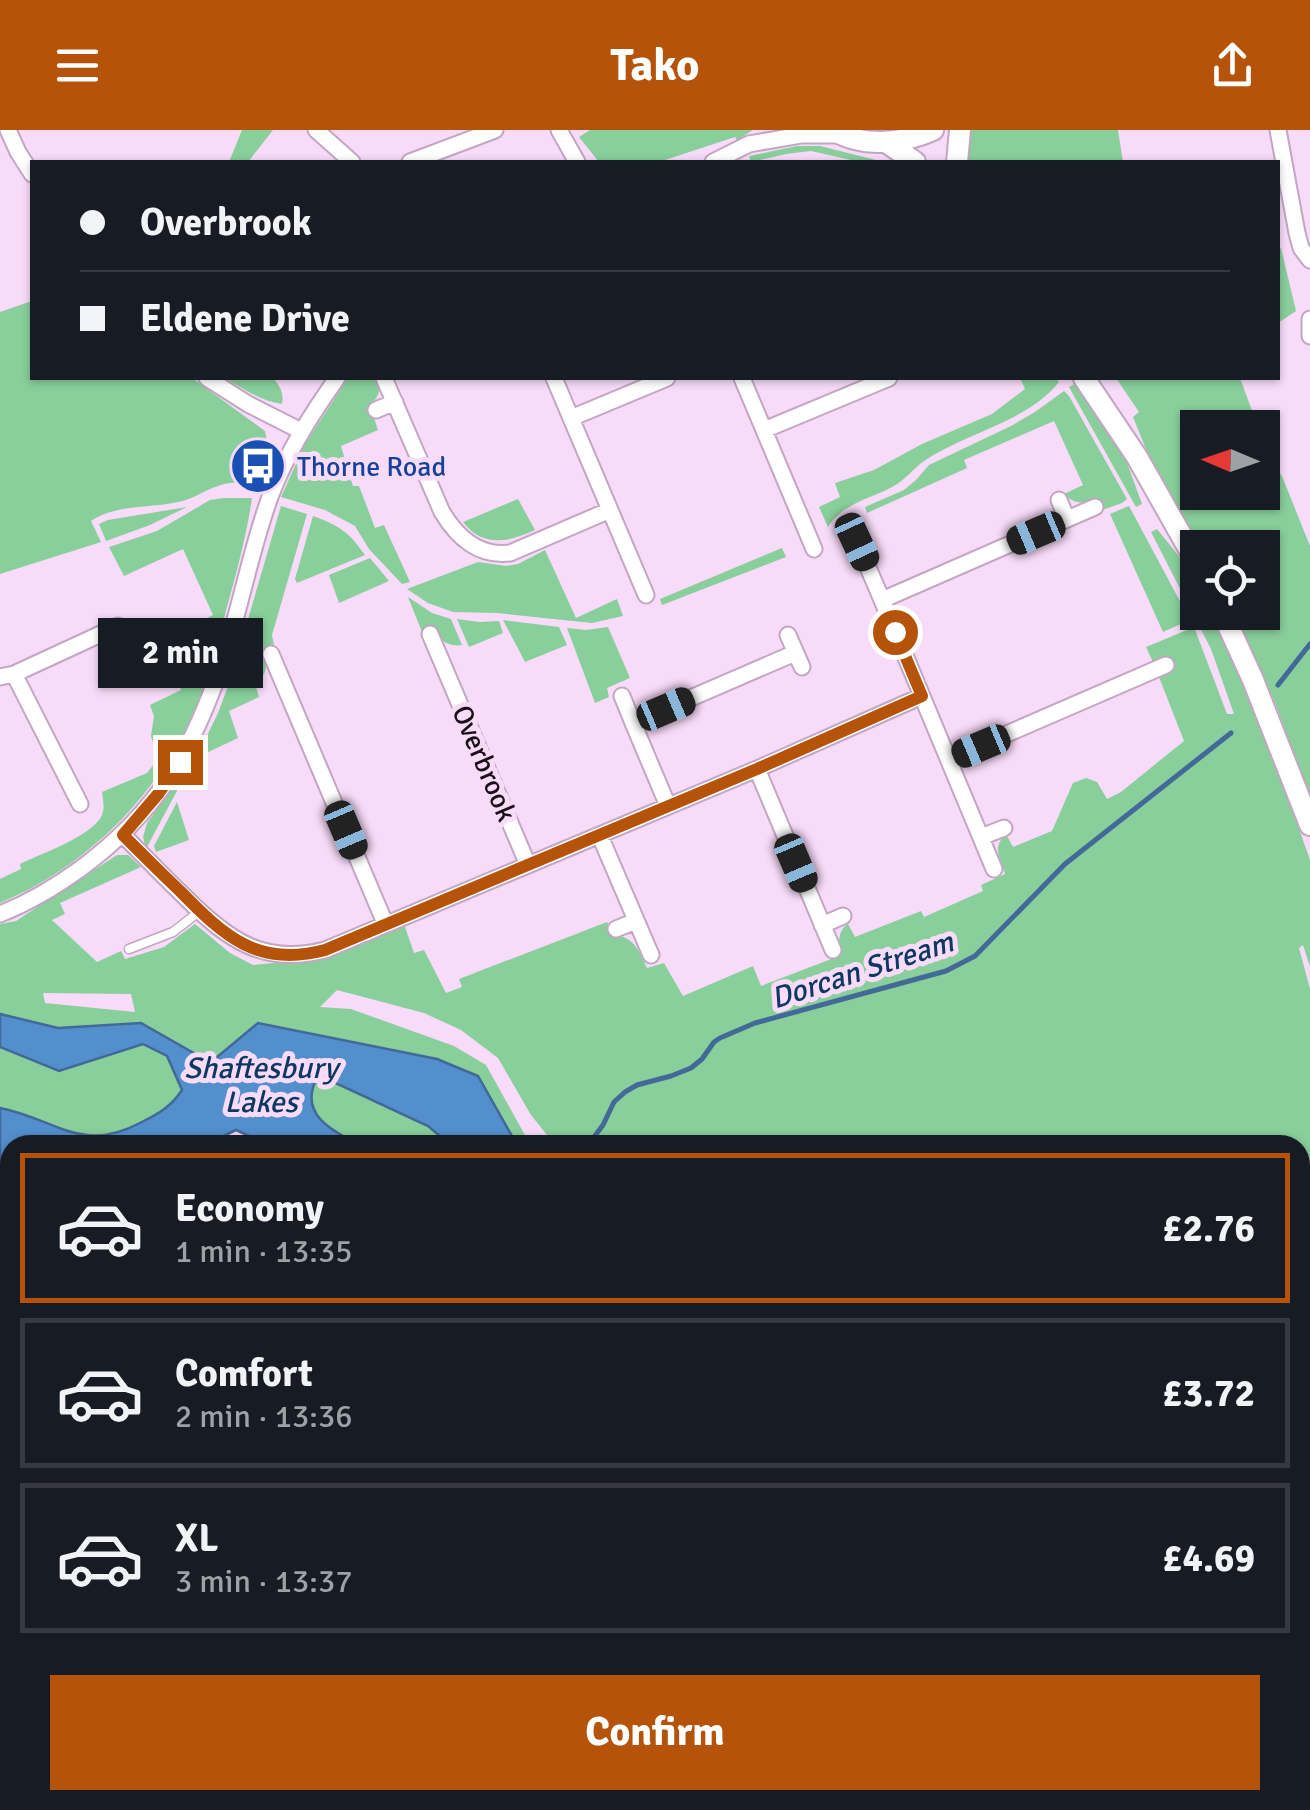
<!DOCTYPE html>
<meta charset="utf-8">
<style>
body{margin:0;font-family:Signika,sans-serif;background:#242831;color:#f1f3f6;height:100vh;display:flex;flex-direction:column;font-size:38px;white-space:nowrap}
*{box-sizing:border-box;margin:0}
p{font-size:32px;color:#9ea1a6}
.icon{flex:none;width:55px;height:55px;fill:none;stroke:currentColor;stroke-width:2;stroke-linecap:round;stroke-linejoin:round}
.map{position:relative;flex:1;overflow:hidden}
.side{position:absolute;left:0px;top:1005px;width:1310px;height:675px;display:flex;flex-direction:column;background:#171b24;border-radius:30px 30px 0 0;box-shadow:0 2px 8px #0004}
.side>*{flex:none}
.hud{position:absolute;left:30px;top:30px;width:1250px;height:220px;border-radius:0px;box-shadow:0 2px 8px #0004;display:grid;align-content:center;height:220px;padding:0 50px;background:#171b24}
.needle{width:65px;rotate:272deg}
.fabs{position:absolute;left:1180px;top:280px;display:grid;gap:20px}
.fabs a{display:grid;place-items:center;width:100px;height:100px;border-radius:0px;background:#171b24;box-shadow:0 2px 8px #0004;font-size:50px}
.end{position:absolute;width:45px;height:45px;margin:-22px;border:12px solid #b45309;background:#fff;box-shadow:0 0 0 5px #fff}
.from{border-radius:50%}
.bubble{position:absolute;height:70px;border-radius:0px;background:#171b24;box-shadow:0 2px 8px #0004;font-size:32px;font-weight:700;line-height:70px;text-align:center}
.car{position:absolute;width:30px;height:60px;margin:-30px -15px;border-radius:12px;box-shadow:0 0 8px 2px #0007;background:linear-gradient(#222 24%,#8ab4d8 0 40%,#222 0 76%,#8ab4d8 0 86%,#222 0)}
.hud b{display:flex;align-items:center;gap:35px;height:95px;font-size:38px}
.hud b+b{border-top:2px solid #363941}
.hud i{width:25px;height:25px;background:#f1f3f6}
ul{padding:18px 0 0;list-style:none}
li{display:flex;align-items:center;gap:30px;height:150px;margin:0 20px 15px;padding:0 30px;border:5px solid #363941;border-radius:0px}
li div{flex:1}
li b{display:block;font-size:38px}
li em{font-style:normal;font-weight:700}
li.current{border-color:#b45309}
li>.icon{width:90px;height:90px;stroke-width:1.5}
.primary-button{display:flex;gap:20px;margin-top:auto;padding:20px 50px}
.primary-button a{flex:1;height:115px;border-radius:0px;background:#b45309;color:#fff;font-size:40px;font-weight:700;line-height:115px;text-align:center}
header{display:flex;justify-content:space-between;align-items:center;height:130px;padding:0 50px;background:#b45309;color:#fff;font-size:45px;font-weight:700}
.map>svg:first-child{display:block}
</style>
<header><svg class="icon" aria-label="menu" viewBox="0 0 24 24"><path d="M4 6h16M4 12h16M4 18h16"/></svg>Tako<svg class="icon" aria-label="share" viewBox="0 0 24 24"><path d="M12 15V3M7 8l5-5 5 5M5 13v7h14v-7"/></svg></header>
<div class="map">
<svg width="1310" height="1680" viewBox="0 0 1310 1680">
<rect width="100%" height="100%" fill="#f8dbf8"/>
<path fill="#88cf9b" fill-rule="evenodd" d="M 242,0 L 273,0 L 248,32 L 229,32 Z
M 590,0 L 753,0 L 737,10 L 735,7 L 659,32 L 599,32 L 579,7 Z
M 970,0 L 1118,0 L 1123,32 L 966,32 L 966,16 Z
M 797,16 L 820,16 L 884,32 L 860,32 L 811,21 L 786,24 L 751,32 L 749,26 Z
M 1281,118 L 1296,181 L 1278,193 L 1278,120 Z
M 32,171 L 32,248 L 192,248 L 265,301 L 267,311 L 258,331 L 253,330 L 250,339 L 253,341 L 247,355 C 243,354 235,352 231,353 C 215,354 200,365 186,370 C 156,379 117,373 91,391 L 101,412 L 0,444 L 0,182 Z
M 225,248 L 273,248 C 280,256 284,263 282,274 C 260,271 244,259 225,248 Z
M 348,248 L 376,248 C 382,260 379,266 370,276 L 378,300 L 341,316 L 353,356 L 359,356 L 375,398 L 384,395 L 410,452 L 402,454 L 369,419 L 355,396 L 325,380 L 281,367 L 305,314 Z
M 1020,248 L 1056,248 L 1059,252 C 1026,293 966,302 924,331 C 913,339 906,349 894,356 C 870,369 843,373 828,397 L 819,377 L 840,367 L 835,353 L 874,340 L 922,314 L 992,284 L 1025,259 Z
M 1116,248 L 1240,248 L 1258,297 L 1198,298 L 1198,362 L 1262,362 L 1263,307 L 1284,351 L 1310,416 L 1310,668 L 1276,575 L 1232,483 L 1262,482 L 1262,418 L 1199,417 L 1152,334 L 1133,287 L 1139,282 Z
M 1076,253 L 1126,330 L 1142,374 L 1136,377 L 1069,257 Z
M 1064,261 L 1069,266 L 1127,369 L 1122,373 L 1102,380 L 1098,369 C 1085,374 1075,375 1064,364 L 1083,355 L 1054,291 L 964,330 L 967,338 L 867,383 L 865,377 L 904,360 L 916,350 L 929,335 L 1011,296 L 1035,282 Z
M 223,368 L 252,368 C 246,409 235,448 224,488 C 217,510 212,532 205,554 C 171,652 95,733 0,773 L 0,749 L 21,739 L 20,734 C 40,724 93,706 102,685 C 105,678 103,669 102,662 L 147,643 L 158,629 L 151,606 L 154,586 L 150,575 L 181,560 L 158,513 L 213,485 L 183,419 L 124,446 L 109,417 L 157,401 L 210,370 Z
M 518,369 L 535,400 C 509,412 483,418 463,392 Z
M 281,376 L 307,384 L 272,505 L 274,515 L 262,522 C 268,537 267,544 255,554 L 259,567 L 229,581 L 238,608 L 202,625 L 207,645 L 179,657 L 146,719 L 143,707 L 147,693 L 200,620 L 218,583 L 230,551 Z
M 1129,376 L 1190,490 L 1163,502 L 1110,384 Z
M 187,377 L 150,395 L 106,411 L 99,394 L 108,390 Z
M 313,386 C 340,396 349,402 365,425 L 297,453 L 295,449 Z
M 1157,399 L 1187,436 L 1197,456 L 1198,482 L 1211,483 L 1272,622 L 1310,730 L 1310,837 L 1303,815 L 1299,818 L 1310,859 L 1310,1351 L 1300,1347 L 1300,1015 L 555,1015 L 531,985 L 498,928 L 461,900 L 424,883 L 337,860 L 320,877 L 351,879 L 454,916 L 486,935 L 526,1007 L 533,1015 L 517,1015 L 478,946 L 258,893 L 215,928 L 199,926 L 141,893 L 57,898 L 0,884 L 0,794 L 16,791 L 117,725 L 128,725 L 141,737 L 60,773 L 65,784 L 52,790 L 97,832 L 121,821 L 125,829 L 164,817 L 195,794 L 230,823 L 253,835 L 311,829 L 404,794 L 414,823 L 424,820 L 446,863 L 462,857 L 459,849 L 607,792 L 613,805 C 634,806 639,821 647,838 L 664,833 L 683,866 L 753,836 L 761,856 L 839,826 C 839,813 837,801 848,794 L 855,807 L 921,781 L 924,787 L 983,761 L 981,755 L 1005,744 C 1000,729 992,716 1006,704 L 1013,717 L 1052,701 L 1073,653 L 1086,648 L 1097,652 L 1107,669 L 1121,662 L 1184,611 L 1159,547 L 1173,540 L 1167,527 L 1153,532 L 1146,517 L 1194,497 L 1227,584 L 1234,584 L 1211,519 L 1151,402 ZM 43,863 L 131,864 L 135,882 L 45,873 Z
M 782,418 L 786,427 L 662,475 L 660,469 Z
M 545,420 L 576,488 L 617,469 L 623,486 L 592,493 L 497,483 L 453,482 L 428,473 L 407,459 L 478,432 L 506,436 L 518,434 Z
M 370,428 L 389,451 L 339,473 L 329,445 Z
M 408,467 L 432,483 L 451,489 L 462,515 C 448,517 440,511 434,498 L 422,502 Z
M 457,489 L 479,492 L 499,491 L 503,503 L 469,517 Z
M 503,490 L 559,497 L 567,515 L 525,532 Z
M 608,497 L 630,548 L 607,558 L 609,567 L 595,573 L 567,498 L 586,500 Z
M 177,672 L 189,710 L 156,722 L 154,716 Z
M 143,914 L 167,926 L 182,960 C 171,977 158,984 140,993 C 81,1024 56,989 0,978 L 0,917 L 59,941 Z
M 325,948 L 428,996 L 441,1007 L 444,1015 C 418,1015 390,1018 364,1015 C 346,1013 314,992 311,973 C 309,964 313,958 316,950 Z
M 1300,1352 L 1310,1354 L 1310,1519 L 1300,1516 Z
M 115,1670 L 185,1670 L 186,1680 L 115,1680 Z"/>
<path fill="#538fcd" stroke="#426997" stroke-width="2.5" d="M 0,884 L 58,898 L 141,893 L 199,926 L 216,928 L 258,893 L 437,929 L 478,946 L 517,1015 L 444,1015 L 441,1007 L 428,996 L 325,948 L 316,950 C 299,985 333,1001 360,1015 L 269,1015 L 236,1000 L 205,1015 L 10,1015 L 10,1052 L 0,1053 L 0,978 C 56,989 81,1024 140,993 C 158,984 171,977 182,960 L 167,926 L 143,914 L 59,941 L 0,917 Z"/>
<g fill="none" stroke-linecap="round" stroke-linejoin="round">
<path stroke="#426997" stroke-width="5" d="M 1278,555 L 1310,514
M 588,1015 L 603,995 L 614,972 L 625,962 L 637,955 L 671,946 L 691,938 L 702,929 L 714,912 L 720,908 L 755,893 L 946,841 L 975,826 L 1065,734 L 1231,603
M 1300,1328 L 1310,1333"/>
<g stroke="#c2a6c2" stroke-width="11">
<path id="lane" d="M 129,819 L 173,802 L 200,781
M 488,1670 L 491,1680
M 41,1680 L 92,1670"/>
</g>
<g stroke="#c2a6c2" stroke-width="19">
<path id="street" d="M 8,0 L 18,22 L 32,44
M 316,0 L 352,32
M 559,0 L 577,32
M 1278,0 L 1297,103 L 1301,118 L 1310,130
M 410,32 L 495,0
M 713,32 L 749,14 L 801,5 L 840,5
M 1310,189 L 1310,206
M 207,248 L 248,274 L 301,301
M 384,248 L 442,382 C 457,407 479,427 510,423 L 610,380
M 554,248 L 646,465
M 742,248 L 814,419
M 376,280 L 395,272
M 571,288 L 667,248
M 764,300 L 889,248
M 1059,370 L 1067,389
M 851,398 L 882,470
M 430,504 L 528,735
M 788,505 L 802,537
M 271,524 L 385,793
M 14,544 L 80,674
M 0,547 L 14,544 L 118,496
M 622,566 L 633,593
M 949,629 L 1166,535
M 757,639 L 833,820
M 668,676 L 633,593 L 795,523
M 123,705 C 144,726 164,747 185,767 C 227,809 263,836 325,820 L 757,639 L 922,566
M 600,706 L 651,825
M 981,707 L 1004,698
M 994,739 L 882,470 L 1095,377
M 0,784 C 28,773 55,757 80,739 C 156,683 191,624 221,536 C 240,481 250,422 270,367 C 286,324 311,285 337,248
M 822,795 L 843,786
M 616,799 L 636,791
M 0,1275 L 10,1275
M 10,1357 L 4,1461 L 10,1512
M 0,1571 L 10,1568
M 272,1670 L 274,1680
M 693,1670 L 701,1680
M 1160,1670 L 1164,1680
M 621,1680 L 631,1670
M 887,1680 L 900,1670
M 1278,1680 L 1279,1670"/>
</g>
<g stroke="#c2a6c2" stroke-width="24">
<path id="secondary" d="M 833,0 C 863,18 902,14 933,0
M 886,12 L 915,32
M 957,32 L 960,0
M 1084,248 L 1137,327 L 1198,435
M 1222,482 L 1253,550 L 1310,695
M 0,1085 L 10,1084
M 1300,1530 L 1310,1533"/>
</g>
<use href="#lane" stroke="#fff" stroke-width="8"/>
<use href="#street" stroke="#fff" stroke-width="15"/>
<use href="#secondary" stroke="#fff" stroke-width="20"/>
</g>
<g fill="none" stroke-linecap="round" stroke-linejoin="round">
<path stroke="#b45309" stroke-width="12" d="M 180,632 L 159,663 L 123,705 C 142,724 161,743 180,761 C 224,806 258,838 325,820 L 757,639 L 922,566 L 895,502"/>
</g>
<defs>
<g id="bus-disc" transform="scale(2.875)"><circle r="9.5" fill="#1a4fb4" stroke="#f8dbf8"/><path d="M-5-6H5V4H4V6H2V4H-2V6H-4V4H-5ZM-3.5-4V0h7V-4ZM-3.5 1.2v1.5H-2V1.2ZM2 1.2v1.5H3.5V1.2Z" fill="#fff"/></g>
</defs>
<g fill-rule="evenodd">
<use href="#bus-disc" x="258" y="336"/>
</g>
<g text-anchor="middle" stroke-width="10" stroke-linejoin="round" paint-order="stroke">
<g font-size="28" fill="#164399" stroke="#f8dbf8" text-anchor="start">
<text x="297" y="346">Thorne Road</text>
</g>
<g font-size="28" fill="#1a101a" stroke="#f8dbf8">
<text transform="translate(485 633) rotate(67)" y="10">Overbrook</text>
</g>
<g font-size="30" font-style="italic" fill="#0c3861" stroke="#f8dbf8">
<text transform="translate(862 840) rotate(-18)" y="10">Dorcan Stream</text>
<text x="261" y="948">Shaftesbury<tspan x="261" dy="34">Lakes</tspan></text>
</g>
</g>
</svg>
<div class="fabs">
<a><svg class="needle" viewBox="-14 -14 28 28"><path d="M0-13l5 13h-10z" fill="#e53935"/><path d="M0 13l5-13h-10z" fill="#9ea1a6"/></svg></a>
<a><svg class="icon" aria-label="locate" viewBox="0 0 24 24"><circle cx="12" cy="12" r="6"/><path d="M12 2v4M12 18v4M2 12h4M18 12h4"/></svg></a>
</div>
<i class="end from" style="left:895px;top:502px"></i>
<i class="end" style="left:180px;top:632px"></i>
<div class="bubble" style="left:98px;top:488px;width:165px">2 min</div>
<i class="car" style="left:1036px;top:403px;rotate:247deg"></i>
<i class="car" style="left:857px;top:412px;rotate:155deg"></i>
<i class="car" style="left:666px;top:579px;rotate:67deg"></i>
<i class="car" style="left:981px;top:616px;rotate:247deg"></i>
<i class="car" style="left:346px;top:700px;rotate:157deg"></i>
<i class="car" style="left:796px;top:733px;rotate:157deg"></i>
<div class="hud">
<b><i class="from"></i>Overbrook</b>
<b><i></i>Eldene Drive</b>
</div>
<section class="side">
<ul>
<li class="current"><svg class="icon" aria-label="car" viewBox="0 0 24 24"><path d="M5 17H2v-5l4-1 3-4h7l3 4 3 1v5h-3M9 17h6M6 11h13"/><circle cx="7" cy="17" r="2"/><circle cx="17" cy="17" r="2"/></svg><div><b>Economy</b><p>1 min · 13:35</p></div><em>£2.76</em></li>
<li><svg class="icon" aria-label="car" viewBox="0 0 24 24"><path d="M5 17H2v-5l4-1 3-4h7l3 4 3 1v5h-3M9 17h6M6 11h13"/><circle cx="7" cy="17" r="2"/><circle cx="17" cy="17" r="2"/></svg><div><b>Comfort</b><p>2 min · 13:36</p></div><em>£3.72</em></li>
<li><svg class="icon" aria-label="car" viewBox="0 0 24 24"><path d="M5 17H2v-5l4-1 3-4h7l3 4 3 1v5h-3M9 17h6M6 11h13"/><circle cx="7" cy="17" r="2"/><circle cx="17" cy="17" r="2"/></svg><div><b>XL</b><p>3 min · 13:37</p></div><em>£4.69</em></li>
</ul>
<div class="primary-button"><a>Confirm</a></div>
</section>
</div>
